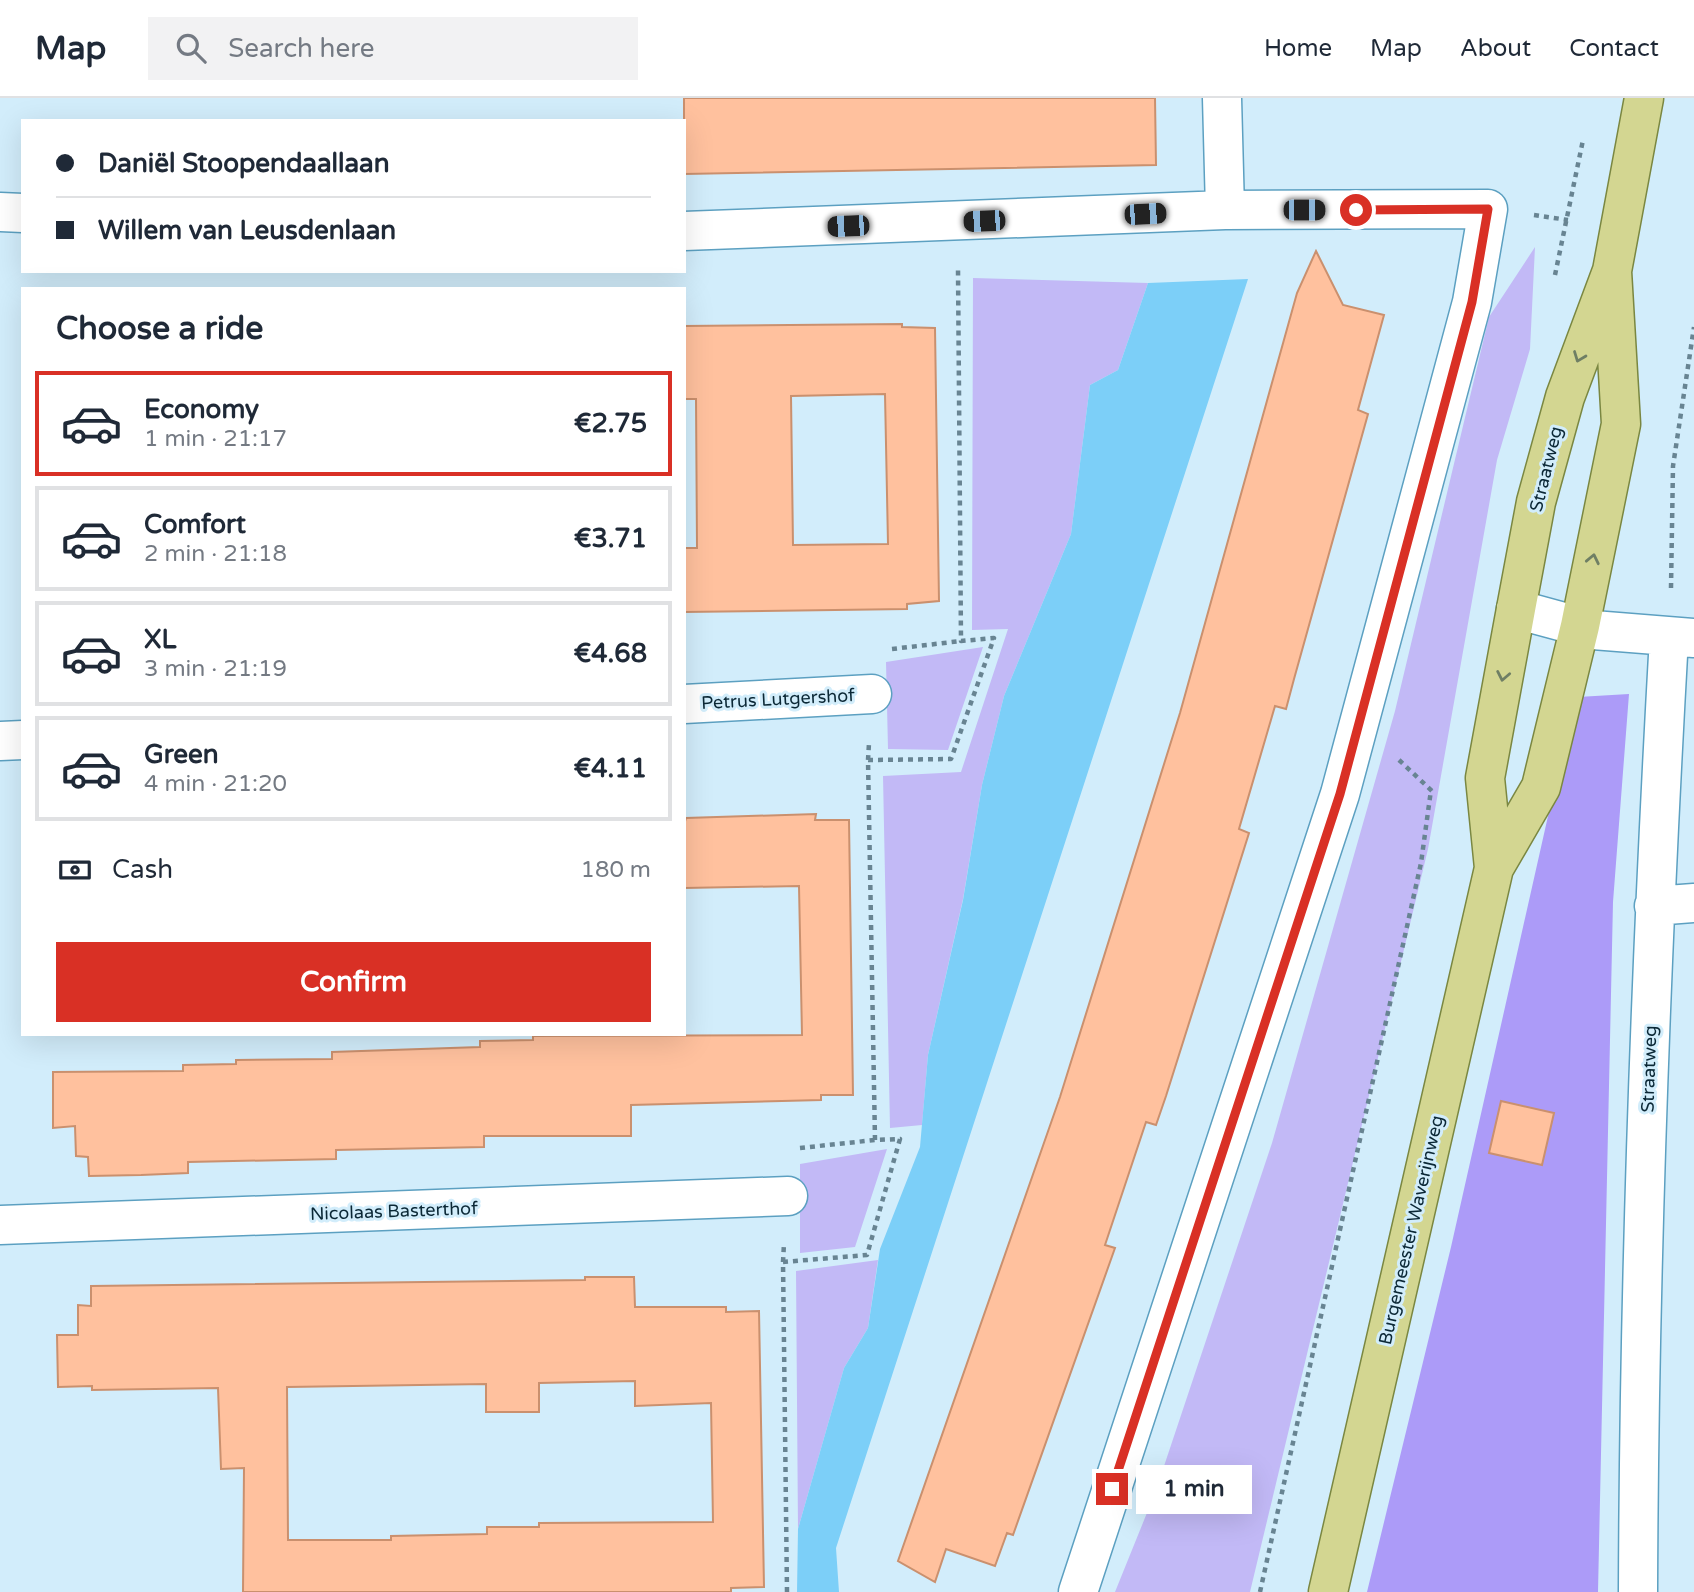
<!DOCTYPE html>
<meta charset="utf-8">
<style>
body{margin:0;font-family:"Varela Round",sans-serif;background:#f2f2f3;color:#1f2937;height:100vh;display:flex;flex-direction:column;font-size:26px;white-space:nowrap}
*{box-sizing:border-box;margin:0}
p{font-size:23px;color:#747a83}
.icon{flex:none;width:38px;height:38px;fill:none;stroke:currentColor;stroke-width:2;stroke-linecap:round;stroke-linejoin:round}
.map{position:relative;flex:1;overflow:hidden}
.panel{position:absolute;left:21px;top:189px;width:665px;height:749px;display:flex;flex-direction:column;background:#fff;border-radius:0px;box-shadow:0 7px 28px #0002}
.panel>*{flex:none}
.hud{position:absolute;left:21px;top:21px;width:665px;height:154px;border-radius:0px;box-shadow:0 7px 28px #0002;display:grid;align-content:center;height:154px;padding:0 35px;background:#fff}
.end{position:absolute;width:32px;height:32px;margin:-16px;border:9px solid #d93025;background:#fff;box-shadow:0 0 0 4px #fff}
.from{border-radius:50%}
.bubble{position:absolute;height:49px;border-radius:0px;background:#fff;box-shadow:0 7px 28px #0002;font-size:23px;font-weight:700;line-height:49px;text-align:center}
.car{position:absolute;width:21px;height:42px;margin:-21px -10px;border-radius:9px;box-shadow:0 0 5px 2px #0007;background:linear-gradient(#222 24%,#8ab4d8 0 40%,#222 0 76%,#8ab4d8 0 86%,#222 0)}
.hud b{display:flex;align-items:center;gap:24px;height:66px;font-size:26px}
.hud b+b{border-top:2px solid #e0e1e3}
.hud i{width:18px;height:18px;background:#1f2937}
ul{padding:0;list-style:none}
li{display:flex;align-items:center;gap:21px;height:105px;margin:0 14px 10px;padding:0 21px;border:4px solid #e0e1e3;border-radius:0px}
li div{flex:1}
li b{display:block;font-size:26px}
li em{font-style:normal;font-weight:700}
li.selected{border-color:#d93025}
li>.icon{width:63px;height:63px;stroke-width:1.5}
h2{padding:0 35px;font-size:32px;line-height:84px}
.pay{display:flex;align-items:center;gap:18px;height:77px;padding:0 35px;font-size:26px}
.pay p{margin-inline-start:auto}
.button{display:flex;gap:14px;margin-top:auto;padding:14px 35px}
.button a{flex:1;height:80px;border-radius:0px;background:#d93025;color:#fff;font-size:28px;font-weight:700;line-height:80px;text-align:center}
header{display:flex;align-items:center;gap:42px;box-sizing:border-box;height:98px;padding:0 35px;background:#fff;border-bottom:2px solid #e0e1e3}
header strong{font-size:33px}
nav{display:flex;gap:38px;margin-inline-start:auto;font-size:24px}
.search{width:490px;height:63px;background:#f2f2f3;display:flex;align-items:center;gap:18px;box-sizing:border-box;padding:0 24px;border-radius:0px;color:#747a83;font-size:26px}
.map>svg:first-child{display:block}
</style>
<header>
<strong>Map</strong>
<div class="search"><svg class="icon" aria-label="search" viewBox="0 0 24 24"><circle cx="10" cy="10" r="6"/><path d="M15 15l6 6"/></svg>Search here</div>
<nav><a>Home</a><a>Map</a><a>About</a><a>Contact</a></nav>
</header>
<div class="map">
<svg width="1694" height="1494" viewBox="0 0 1694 1494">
<rect width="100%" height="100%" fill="#d2edfb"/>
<path fill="#c2b9f6" d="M 1535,149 L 1530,251 L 1497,362 L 1428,751 L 1250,1494 L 1115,1494 L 1155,1395 L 1272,1045 L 1395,613 L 1489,219 Z
M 973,180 L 1148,185 L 1118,272 L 1090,287 L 1071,436 L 1004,598 L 982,687 L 963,801 L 928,957 L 922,1027 L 890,1030 L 883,678 L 961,674 L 1008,531 L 972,532 Z
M 983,549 L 948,652 L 888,651 L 886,564 Z
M 887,1051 L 855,1149 L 800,1155 L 800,1066 Z
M 878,1162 L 868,1230 L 844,1270 L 798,1431 L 796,1173 Z"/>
<path fill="#ac9bf8" d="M 1629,596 L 1613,804 L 1598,1494 L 1367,1494 L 1451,1149 L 1555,687 L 1578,599 Z"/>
<path fill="#7ccff8" d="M 1248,181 L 836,1450 L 839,1494 L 797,1494 L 798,1431 L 844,1270 L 868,1230 L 880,1151 L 920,1049 L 928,957 L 963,802 L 982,687 L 1004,598 L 1071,436 L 1090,287 L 1118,272 L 1148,185 Z"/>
<path fill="#ffc19e" stroke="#ca906e" stroke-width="2" fill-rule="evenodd" d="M 684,0 L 1155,0 L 1156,67 L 684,76 Z
M 1316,153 L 1343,207 L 1384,217 L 1358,312 L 1368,316 L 1294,581 L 1286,611 L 1275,608 L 1239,731 L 1249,735 L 1166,998 L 1156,1027 L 1146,1024 L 1105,1147 L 1115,1150 L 1013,1437 L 1007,1435 L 995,1468 L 946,1451 L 935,1484 L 898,1463 L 1060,999 L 1180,615 L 1297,195 Z
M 902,226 L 902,229 L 935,230 L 939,503 L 907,506 L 907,511 L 684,514 L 684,450 L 697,450 L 696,301 L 684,301 L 684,228 ZM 885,296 L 888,446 L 793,447 L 791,298 Z
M 816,716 L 815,722 L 849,722 L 853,997 L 821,997 L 821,1002 L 631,1007 L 631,1038 L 484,1038 L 484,1049 L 336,1052 L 336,1061 L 188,1064 L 188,1075 L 141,1077 L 89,1078 L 88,1059 L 76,1058 L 75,1028 L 53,1030 L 53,974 L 183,973 L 183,967 L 236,966 L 236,962 L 332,961 L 332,954 L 480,949 L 480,943 L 533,942 L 533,938 L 802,937 L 799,788 L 684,790 L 684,727 L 686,720 Z
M 1501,1003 L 1554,1015 L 1542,1067 L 1489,1055 Z
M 585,1179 L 634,1179 L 635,1209 L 726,1209 L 726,1214 L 759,1213 L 764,1489 L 731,1490 L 731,1494 L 243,1494 L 244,1370 L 221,1371 L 218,1290 L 92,1292 L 92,1288 L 58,1289 L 57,1237 L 78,1237 L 78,1207 L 91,1208 L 91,1188 L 585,1182 ZM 635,1283 L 635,1308 L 711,1305 L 713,1424 L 539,1425 L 539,1429 L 487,1429 L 487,1436 L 391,1438 L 391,1442 L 288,1442 L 287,1289 L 486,1286 L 486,1314 L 539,1314 L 539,1285 Z"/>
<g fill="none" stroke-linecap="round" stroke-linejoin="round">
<g stroke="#5ca0c1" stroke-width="41">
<path id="minor" d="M 1222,0 L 1225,112
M 0,114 L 23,115
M 684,133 L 1225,112 L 1488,111 L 1472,204 L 1340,696 L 1078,1494
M 1516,511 L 1593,532 L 1694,540
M 684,606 L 872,596
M 0,643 L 23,642
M 1654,808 L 1694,805
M 0,1127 L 788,1098
M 1638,1494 C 1639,1176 1651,857 1669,539"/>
</g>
<g stroke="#7a8741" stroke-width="41">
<path id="major" d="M 1494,770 L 1485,680 L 1516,511 L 1536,404 L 1565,299 L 1612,173 L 1644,0
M 1328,1494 L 1494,770 L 1541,689 L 1580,528 L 1621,326 L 1612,173"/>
</g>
<path stroke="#688492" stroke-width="4.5" stroke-dasharray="5 5" stroke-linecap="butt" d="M 1534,117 L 1568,122
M 1555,177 L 1583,42
M 1671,490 L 1673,368 L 1694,229
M 892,551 L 961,543
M 868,662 L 869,645
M 1399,662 L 1432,693
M 800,1050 L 875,1042
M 783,1164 L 784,1145
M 787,1494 L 783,1164 L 867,1157 L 900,1041 L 875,1042 L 868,662 L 951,661 L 994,540 L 961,543 L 958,170
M 1260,1494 L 1421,765 L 1431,692"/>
<use href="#minor" stroke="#fff" stroke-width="38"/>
<use href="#major" stroke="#d3d691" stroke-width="38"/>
</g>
<defs><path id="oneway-chevron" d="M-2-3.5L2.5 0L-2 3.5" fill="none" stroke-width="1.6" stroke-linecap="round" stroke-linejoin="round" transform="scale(1.75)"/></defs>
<g stroke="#6f7f64">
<use href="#oneway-chevron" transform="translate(1579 259) rotate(111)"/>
<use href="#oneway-chevron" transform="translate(1593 461) rotate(-78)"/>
<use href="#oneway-chevron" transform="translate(1503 578) rotate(101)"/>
</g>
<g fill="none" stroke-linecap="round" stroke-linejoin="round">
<path stroke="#d93025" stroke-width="9" d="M 1112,1391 L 1340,696 L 1472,204 L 1488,111 L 1356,112"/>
</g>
<g text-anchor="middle" stroke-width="6" stroke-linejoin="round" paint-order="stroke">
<g font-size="18" fill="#0b2836" stroke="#d2edfb">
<text transform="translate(1546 371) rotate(-76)" y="6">Straatweg</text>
<text transform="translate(778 601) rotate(-3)" y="6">Petrus Lutgershof</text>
<text transform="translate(1649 971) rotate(-88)" y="6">Straatweg</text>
<text transform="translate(394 1113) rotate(-2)" y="6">Nicolaas Basterthof</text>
<text transform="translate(1411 1132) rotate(-77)" y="6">Burgemeester Waverijnweg</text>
</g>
</g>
</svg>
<i class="end from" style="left:1356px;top:112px"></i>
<i class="end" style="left:1112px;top:1391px"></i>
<div class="bubble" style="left:1136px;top:1367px;width:116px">1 min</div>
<i class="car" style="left:1304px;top:112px;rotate:90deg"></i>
<i class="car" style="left:1145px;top:116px;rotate:87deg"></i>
<i class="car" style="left:984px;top:123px;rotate:268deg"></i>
<i class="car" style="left:848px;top:128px;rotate:268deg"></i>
<div class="hud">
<b><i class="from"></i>Daniël Stoopendaallaan</b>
<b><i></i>Willem van Leusdenlaan</b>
</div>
<section class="panel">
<h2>Choose a ride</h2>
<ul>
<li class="selected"><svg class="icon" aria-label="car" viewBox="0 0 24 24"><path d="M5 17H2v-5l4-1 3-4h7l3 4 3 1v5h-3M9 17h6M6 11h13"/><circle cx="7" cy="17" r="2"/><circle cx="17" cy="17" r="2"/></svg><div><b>Economy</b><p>1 min · 21:17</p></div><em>€2.75</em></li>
<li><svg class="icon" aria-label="car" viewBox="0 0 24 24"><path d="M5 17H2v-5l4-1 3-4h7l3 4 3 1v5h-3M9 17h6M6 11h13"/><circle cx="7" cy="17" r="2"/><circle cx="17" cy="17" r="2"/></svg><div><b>Comfort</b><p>2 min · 21:18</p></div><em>€3.71</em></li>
<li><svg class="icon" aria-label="car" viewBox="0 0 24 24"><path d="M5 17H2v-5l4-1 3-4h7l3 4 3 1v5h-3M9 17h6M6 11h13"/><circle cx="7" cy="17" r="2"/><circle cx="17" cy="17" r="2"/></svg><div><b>XL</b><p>3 min · 21:19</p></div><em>€4.68</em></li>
<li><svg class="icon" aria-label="car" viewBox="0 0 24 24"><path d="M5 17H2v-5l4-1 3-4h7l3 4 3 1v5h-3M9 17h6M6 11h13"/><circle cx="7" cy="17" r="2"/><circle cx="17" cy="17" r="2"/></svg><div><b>Green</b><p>4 min · 21:20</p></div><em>€4.11</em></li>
</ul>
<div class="pay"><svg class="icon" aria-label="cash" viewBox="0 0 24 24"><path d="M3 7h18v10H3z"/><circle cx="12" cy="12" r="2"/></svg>Cash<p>180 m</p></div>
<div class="button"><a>Confirm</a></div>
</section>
</div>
